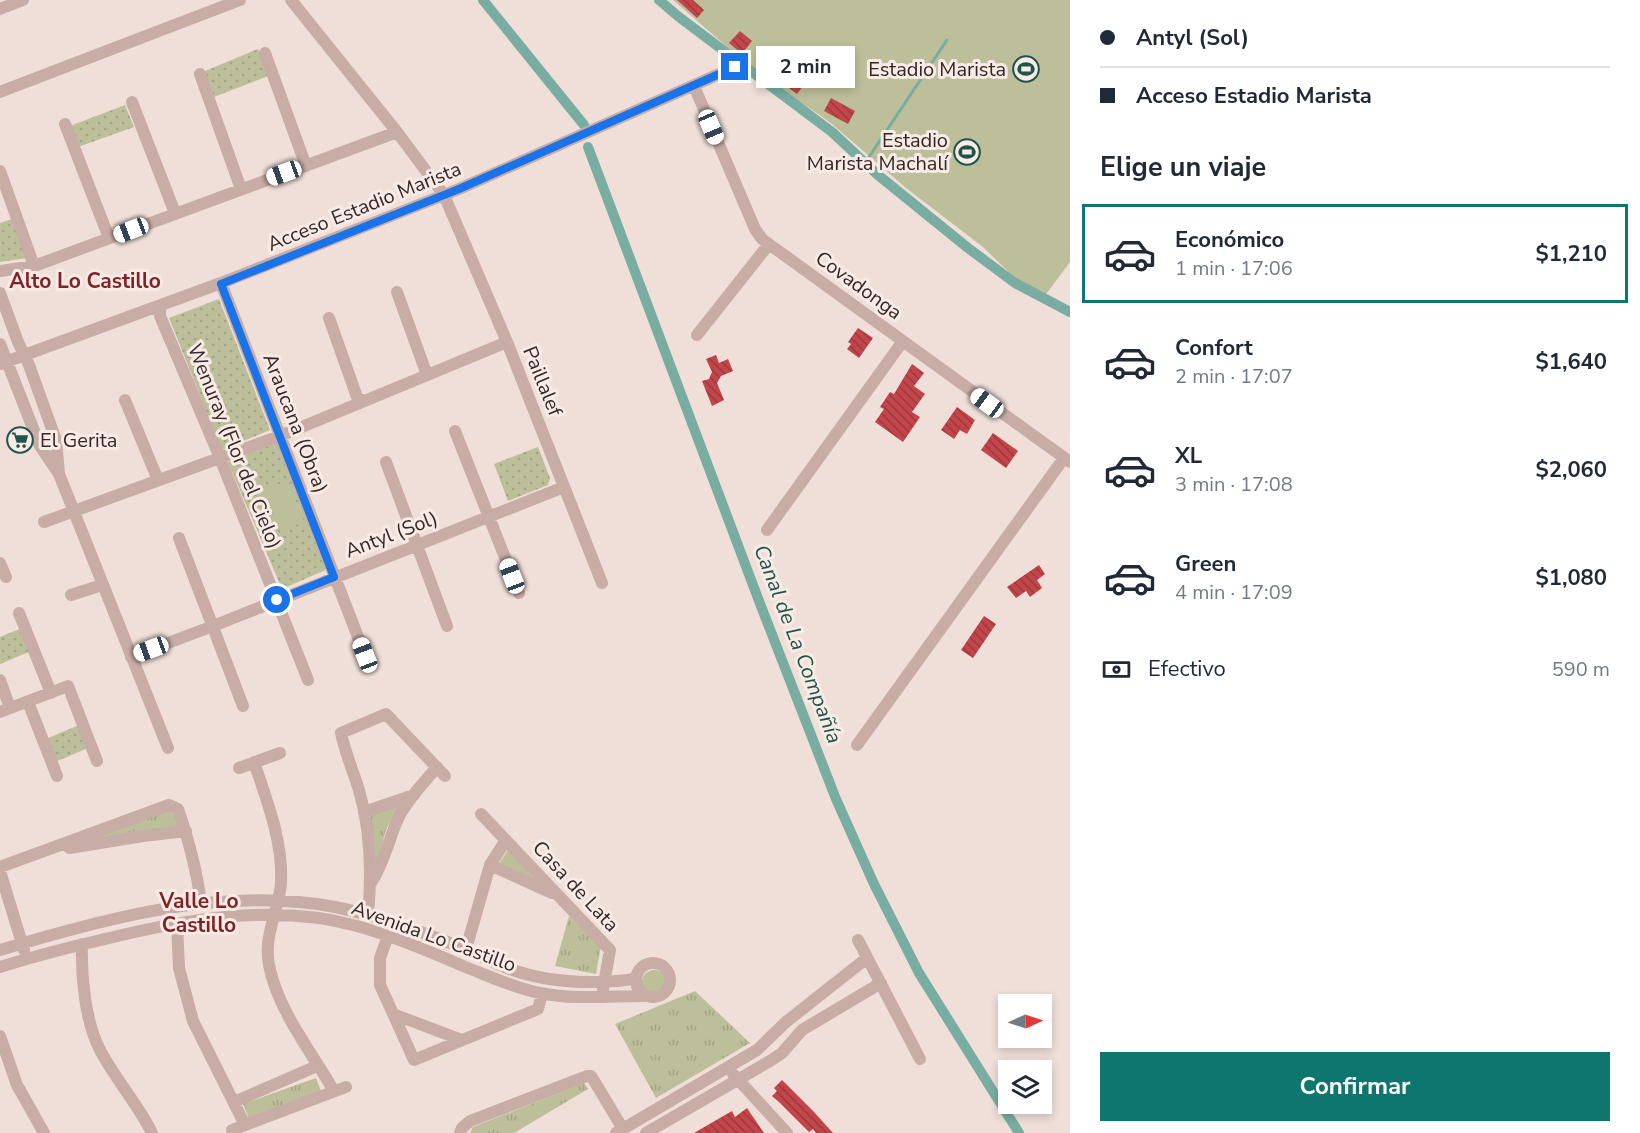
<!DOCTYPE html>
<html lang="es">
<meta charset="utf-8">
<style>
body{margin:0;font-family:"Nunito Sans",sans-serif;background:#f6f6f7;color:#1f2937;height:100vh;display:flex;flex-direction:column;font-size:22px;white-space:nowrap}
*{box-sizing:border-box;margin:0}
p{font-size:20px;color:#747a83}
.icon{flex:none;width:33px;height:33px;fill:none;stroke:currentColor;stroke-width:2;stroke-linecap:round;stroke-linejoin:round}
.map{position:relative;flex:1;overflow:hidden}
.panel{display:flex;flex-direction:column;background:#fff;width:570px}
.panel>*{flex:none}
.hud{display:grid;align-content:center;height:132px;padding:0 30px;background:#fff}
.needle{width:39px;rotate:87deg}
.controls{position:absolute;left:998px;top:994px;display:grid;gap:12px}
.controls a{display:grid;place-items:center;width:54px;height:54px;border-radius:0px;background:#fff;box-shadow:0 3px 9px #0003;font-size:30px}
.end{position:absolute;width:27px;height:27px;margin:-14px;border:8px solid #1a73e8;background:#fff;box-shadow:0 0 0 3px #fff}
.from{border-radius:50%}
.bubble{position:absolute;height:42px;border-radius:0px;background:#fff;box-shadow:0 3px 9px #0003;font-size:20px;font-weight:700;line-height:42px;text-align:center}
.car{position:absolute;width:18px;height:36px;margin:-18px -9px;border-radius:8px;box-shadow:0 0 4px 2px #0007;background:linear-gradient(#fff 24%,#345 0 40%,#fff 0 76%,#345 0 86%,#fff 0)}
.hud b{display:flex;align-items:center;gap:21px;height:57px;font-size:22px}
.hud b+b{border-top:2px solid #e0e1e3}
.hud i{width:15px;height:15px;background:#1f2937}
ul{padding:0;list-style:none}
li{display:flex;align-items:center;gap:18px;height:99px;margin:0 12px 9px;padding:0 18px;border:3px solid transparent;border-radius:0px}
li div{flex:1}
li b{display:block;font-size:22px}
li em{font-style:normal;font-weight:700}
li.selected{border-color:#0f766e}
li>.icon{width:54px;height:54px;stroke-width:1.5}
h2{padding:0 30px;font-size:27px;line-height:72px}
.pay{display:flex;align-items:center;gap:15px;height:66px;padding:0 30px;font-size:22px}
.pay p{margin-inline-start:auto}
.button{display:flex;gap:12px;margin-top:auto;padding:12px 30px}
.button a{flex:1;height:69px;border-radius:0px;background:#0f766e;color:#fff;font-size:24px;font-weight:700;line-height:69px;text-align:center}
main{display:flex;flex:1;min-height:0}
.map>svg:first-child{display:block}
</style>
<main>
<div class="map">
<svg width="1070" height="1133" viewBox="0 0 1070 1133">
<defs>
<pattern id="grass-tufts" width="24" height="20" patternUnits="userSpaceOnUse" patternTransform="scale(1.5)"><rect width="24" height="20" fill="#bdbf9a"/><path d="M3 7l-1-3M5 7V3M7 7l1-3M15 17l-1-3M17 17v-4M19 17l1-3" fill="none" stroke="#a3a485"/></pattern>
<pattern id="park-dots" width="8" height="8" patternUnits="userSpaceOnUse" patternTransform="scale(1.5)"><rect width="8" height="8" fill="#bdbf9a"/><path d="M2 2h.1M6 6h.1" fill="none" stroke="#a3a485" stroke-width="1.8" stroke-linecap="round"/></pattern>
<pattern id="building-back-hatch" width="6" height="6" patternUnits="userSpaceOnUse" patternTransform="scale(1.5)"><rect width="6" height="6" fill="#c2454a"/><path d="M-1 5l2 2M0 0l6 6M5-1l2 2" fill="none" stroke="#9e3a3e"/></pattern>
</defs>
<rect width="100%" height="100%" fill="#f0dfd9"/>
<path fill="url(#grass-tufts)" d="M 399,805 L 386,830 L 376,866 L 370,815 Z
M 172,810 L 182,829 L 78,842 Z
M 508,850 L 537,882 L 498,865 Z
M 569,916 L 601,946 L 596,974 L 555,966 Z
M642 982a12 12 0 1 1 24 0a12 12 0 1 1-24 0Z
M 695,991 L 750,1043 L 656,1098 L 615,1024 Z
M 316,1078 L 321,1091 L 249,1119 L 243,1104 Z
M 584,1083 L 588,1089 L 514,1133 L 470,1133 L 473,1127 Z"/>
<path fill="url(#park-dots)" d="M 258,49 L 268,76 L 214,97 L 205,71 Z
M 125,105 L 134,127 L 78,147 L 70,126 Z
M 12,219 L 27,258 L 0,262 L 0,223 Z
M 219,299 L 270,430 L 222,450 L 169,318 Z
M 278,442 L 328,569 L 282,589 L 228,462 Z
M 538,447 L 550,478 L 548,485 L 508,501 L 494,464 Z
M 22,628 L 31,651 L 0,664 L 0,637 Z
M 79,725 L 88,748 L 55,762 L 46,739 Z"/>
<path fill="#bdbf9a" d="M 673,0 L 1070,0 L 1070,262 L 1044,297 L 1017,280 L 983,247 L 906,188 L 832,124 L 811,109 L 755,75 L 733,52 Z
M 287,481 L 304,522 L 280,531 L 264,490 Z"/>
<g fill="none" stroke-linecap="round" stroke-linejoin="round">
<path stroke="#79ada1" stroke-width="3" d="M 865,163 L 947,40"/>
<path stroke="#79ada1" stroke-width="10" d="M 483,0 L 584,125
M 659,0 L 679,17 L 832,132 L 878,175 L 968,248 L 1015,283 L 1070,312
M 588,147 L 759,601 L 836,799 L 874,884 L 919,973 L 1019,1133"/>
</g>
<path fill="url(#building-back-hatch)" d="M 677,0 L 693,0 L 704,10 L 697,18 Z
M 740,31 L 752,41 L 742,54 L 729,43 Z
M 790,66 L 808,79 L 797,94 L 780,81 Z
M 831,98 L 855,111 L 848,124 L 824,111 Z
M 858,328 L 873,338 L 859,358 L 847,349 L 851,344 L 848,342 Z
M 716,355 L 719,363 L 728,359 L 733,371 L 721,376 L 717,383 L 724,400 L 712,406 L 702,381 L 709,379 L 712,372 L 706,359 Z
M 912,364 L 924,373 L 914,386 L 925,394 L 912,412 L 920,417 L 903,442 L 875,422 L 884,409 L 880,407 L 890,392 L 894,394 Z
M 957,407 L 975,420 L 967,434 L 960,430 L 954,439 L 941,430 Z
M 993,433 L 1018,451 L 1006,468 L 981,450 Z
M 1039,565 L 1045,574 L 1037,580 L 1042,588 L 1030,597 L 1026,591 L 1016,598 L 1007,587 Z
M 984,616 L 996,624 L 973,658 L 961,650 Z
M 782,1080 L 814,1112 L 833,1133 L 816,1133 L 813,1129 L 809,1132 L 779,1102 L 772,1096 L 777,1091 L 774,1088 Z
M 747,1108 L 764,1133 L 694,1133 L 732,1111 L 735,1117 Z"/>
<g fill="none" stroke-linecap="round" stroke-linejoin="round">
<path stroke="#c8aca6" stroke-width="12" d="M 291,0 L 397,132 L 444,195 L 507,342 L 602,583
M 0,9 L 23,0
M 265,53 L 306,166
M 200,74 L 241,189
M 694,86 L 755,229 L 762,239 L 1070,462
M 0,92 L 240,0
M 132,102 L 175,213
M 65,124 L 109,238
M 0,171 L 34,266
M 0,271 L 34,266 L 397,132
M 221,283 L 365,655
M 397,292 L 427,375
M 0,293 L 18,342 L 29,365 L 56,440 L 59,473
M 160,306 L 160,316 L 220,458 L 308,680
M 329,318 L 357,397 L 363,401
M 697,335 L 769,244
M 0,344 L 40,446 L 59,474 L 168,748
M 0,364 L 221,283 L 459,189 L 735,67
M 125,400 L 158,480
M 455,431 L 519,593
M 386,462 L 447,626
M 44,522 L 280,436 L 507,342
M 767,530 L 903,341
M 179,538 L 243,706
M 0,563 L 6,577
M 71,595 L 102,585
M 19,613 L 51,693
M 131,657 L 213,626 L 564,487
M 0,680 L 10,708
M 28,702 L 57,776
M 0,712 L 68,686 L 97,761
M 857,745 L 1064,458
M 254,762 C 267,801 283,841 281,883 C 279,911 263,936 269,965 C 278,1011 311,1051 334,1091
M 239,768 L 280,753
M 364,812 L 414,795
M 481,814 L 610,950 L 603,989
M 69,848 L 143,836 L 186,831
M 490,865 L 552,893
M 0,867 L 169,805 L 178,809 C 189,841 197,871 201,904
M 0,871 L 24,950
M 371,883 C 384,863 388,842 397,821 C 406,801 423,784 437,767
M 368,915 C 372,872 371,831 359,790 C 353,771 345,752 341,733 L 386,714 L 445,776
M 177,923 L 179,968 L 193,1021 L 245,1125
M 388,936 L 380,958 L 380,985 L 414,1060 L 538,1009 L 542,994
M 858,940 L 920,1059
M 82,944 C 81,976 85,1021 100,1050 C 115,1079 138,1104 152,1133
M 466,949 L 490,865 L 506,840
M 0,950 C 106,918 223,886 335,907 C 380,916 423,932 465,949 C 480,955 495,964 510,969 C 537,979 563,982 591,982 C 606,982 621,982 636,978
M636 980a17 17 0 1 1 34 0a17 17 0 1 1-34 0Z
M 0,967 C 35,956 70,947 105,939 C 187,919 274,903 357,926 C 393,936 429,951 463,966 C 489,976 514,988 540,993 C 574,1000 611,996 645,996
M 393,1014 L 462,1040
M 0,1036 L 17,1085 L 44,1133
M 733,1074 L 787,1133
M 234,1102 L 317,1066
M 232,1130 L 346,1087
M 460,1133 L 462,1128 L 470,1121 L 587,1076 L 591,1076 L 593,1079 L 623,1129
M 616,1133 L 757,1050 L 786,1022 L 867,958
M 646,1133 L 770,1061 L 782,1053 L 802,1030 L 881,983"/>
</g>
<g fill="none" stroke-linecap="round" stroke-linejoin="round">
<path stroke="#1a73e8" stroke-width="8" d="M 277,600 L 334,577 L 221,284 L 459,189 L 735,67"/>
</g>
<defs>
<g id="stadium-ring" transform="scale(1.35)"><circle r="9.5" fill="#f8eae5" stroke="#1e5449" stroke-width="1.5"/><path d="M0-5a6.5 5 0 1 0 0 10a6.5 5 0 1 0 0-10ZM-3.5-1.8h7v3.6h-7Z" fill="#1e5449"/></g>
<g id="supermarket-ring" transform="scale(1.35)"><circle r="9.5" fill="#f8eae5" stroke="#1e5449" stroke-width="1.5"/><path d="M-6-5.5h2.5l.6 2H6L4.5 2H-2.5L-4.4-4H-6ZM-1.5 3.2a1.3 1.3 0 1 0 .1 0ZM3 3.2a1.3 1.3 0 1 0 .1 0Z" fill="#1e5449"/></g>
</defs>
<g fill-rule="evenodd">
<use href="#stadium-ring" x="1026" y="69"/>
<use href="#stadium-ring" x="967" y="152"/>
<use href="#supermarket-ring" x="20" y="440"/>
</g>
<g text-anchor="middle" stroke-width="6" stroke-linejoin="round" paint-order="stroke">
<g font-size="20" fill="#342727" stroke="#f8eae5" text-anchor="end">
<text x="1006" y="76">Estadio Marista</text>
<text x="948" y="147">Estadio<tspan x="948" dy="23">Marista Machalí</tspan></text>
<text x="40" y="447" text-anchor="start">El Gerita</text>
</g>
<g font-size="20" fill="#342727" stroke="#f8eae5">
<text transform="translate(364 206) rotate(-22)" y="7">Acceso Estadio Marista</text>
<text transform="translate(859 285) rotate(36)" y="7">Covadonga</text>
<text transform="translate(543 381) rotate(68)" y="7">Paillalef</text>
<text transform="translate(296 423) rotate(69)" y="7">Araucana (Obra)</text>
<text transform="translate(235 446) rotate(68)" y="7">Wenuray (Flor del Cielo)</text>
<text transform="translate(391 534) rotate(-21)" y="7">Antyl (Sol)</text>
<text transform="translate(576 886) rotate(47)" y="7">Casa de Lata</text>
<text transform="translate(434 936) rotate(20)" y="7">Avenida Lo Castillo</text>
</g>
<g font-size="21" font-weight="bold" fill="#812226" stroke="#f8eae5">
<text x="85" y="288">Alto Lo Castillo</text>
<text x="199" y="908">Valle Lo<tspan x="199" dy="24">Castillo</tspan></text>
</g>
<g font-size="21" font-style="italic" fill="#1e5449" stroke="#f8eae5">
<text transform="translate(798 644) rotate(69)" y="7">Canal de La Compañía</text>
</g>
</g>
</svg>
<div class="controls">
<a><svg class="needle" viewBox="-14 -14 28 28"><path d="M0-13l5 13h-10z" fill="#e53935"/><path d="M0 13l5-13h-10z" fill="#747a83"/></svg></a>
<a><svg class="icon" aria-label="layers" viewBox="0 0 24 24"><path d="M12 4l9 5-9 5-9-5zM3 14l9 5 9-5"/></svg></a>
</div>
<i class="end from" style="left:277px;top:600px"></i>
<i class="end" style="left:735px;top:67px"></i>
<div class="bubble" style="left:756px;top:46px;width:99px">2 min</div>
<i class="car" style="left:711px;top:127px;rotate:157deg"></i>
<i class="car" style="left:284px;top:173px;rotate:250deg"></i>
<i class="car" style="left:131px;top:230px;rotate:249deg"></i>
<i class="car" style="left:987px;top:403px;rotate:306deg"></i>
<i class="car" style="left:512px;top:576px;rotate:339deg"></i>
<i class="car" style="left:151px;top:649px;rotate:250deg"></i>
<i class="car" style="left:365px;top:655px;rotate:339deg"></i>
</div>
<section class="panel">
<div class="hud">
<b><i class="from"></i>Antyl (Sol)</b>
<b><i></i>Acceso Estadio Marista</b>
</div>
<h2>Elige un viaje</h2>
<ul>
<li class="selected"><svg class="icon" aria-label="car" viewBox="0 0 24 24"><path d="M5 17H2v-5l4-1 3-4h7l3 4 3 1v5h-3M9 17h6M6 11h13"/><circle cx="7" cy="17" r="2"/><circle cx="17" cy="17" r="2"/></svg><div><b>Económico</b><p>1 min · 17:06</p></div><em>$1,210</em></li>
<li><svg class="icon" aria-label="car" viewBox="0 0 24 24"><path d="M5 17H2v-5l4-1 3-4h7l3 4 3 1v5h-3M9 17h6M6 11h13"/><circle cx="7" cy="17" r="2"/><circle cx="17" cy="17" r="2"/></svg><div><b>Confort</b><p>2 min · 17:07</p></div><em>$1,640</em></li>
<li><svg class="icon" aria-label="car" viewBox="0 0 24 24"><path d="M5 17H2v-5l4-1 3-4h7l3 4 3 1v5h-3M9 17h6M6 11h13"/><circle cx="7" cy="17" r="2"/><circle cx="17" cy="17" r="2"/></svg><div><b>XL</b><p>3 min · 17:08</p></div><em>$2,060</em></li>
<li><svg class="icon" aria-label="car" viewBox="0 0 24 24"><path d="M5 17H2v-5l4-1 3-4h7l3 4 3 1v5h-3M9 17h6M6 11h13"/><circle cx="7" cy="17" r="2"/><circle cx="17" cy="17" r="2"/></svg><div><b>Green</b><p>4 min · 17:09</p></div><em>$1,080</em></li>
</ul>
<div class="pay"><svg class="icon" aria-label="cash" viewBox="0 0 24 24"><path d="M3 7h18v10H3z"/><circle cx="12" cy="12" r="2"/></svg>Efectivo<p>590 m</p></div>
<div class="button"><a>Confirmar</a></div>
</section>
</main>
